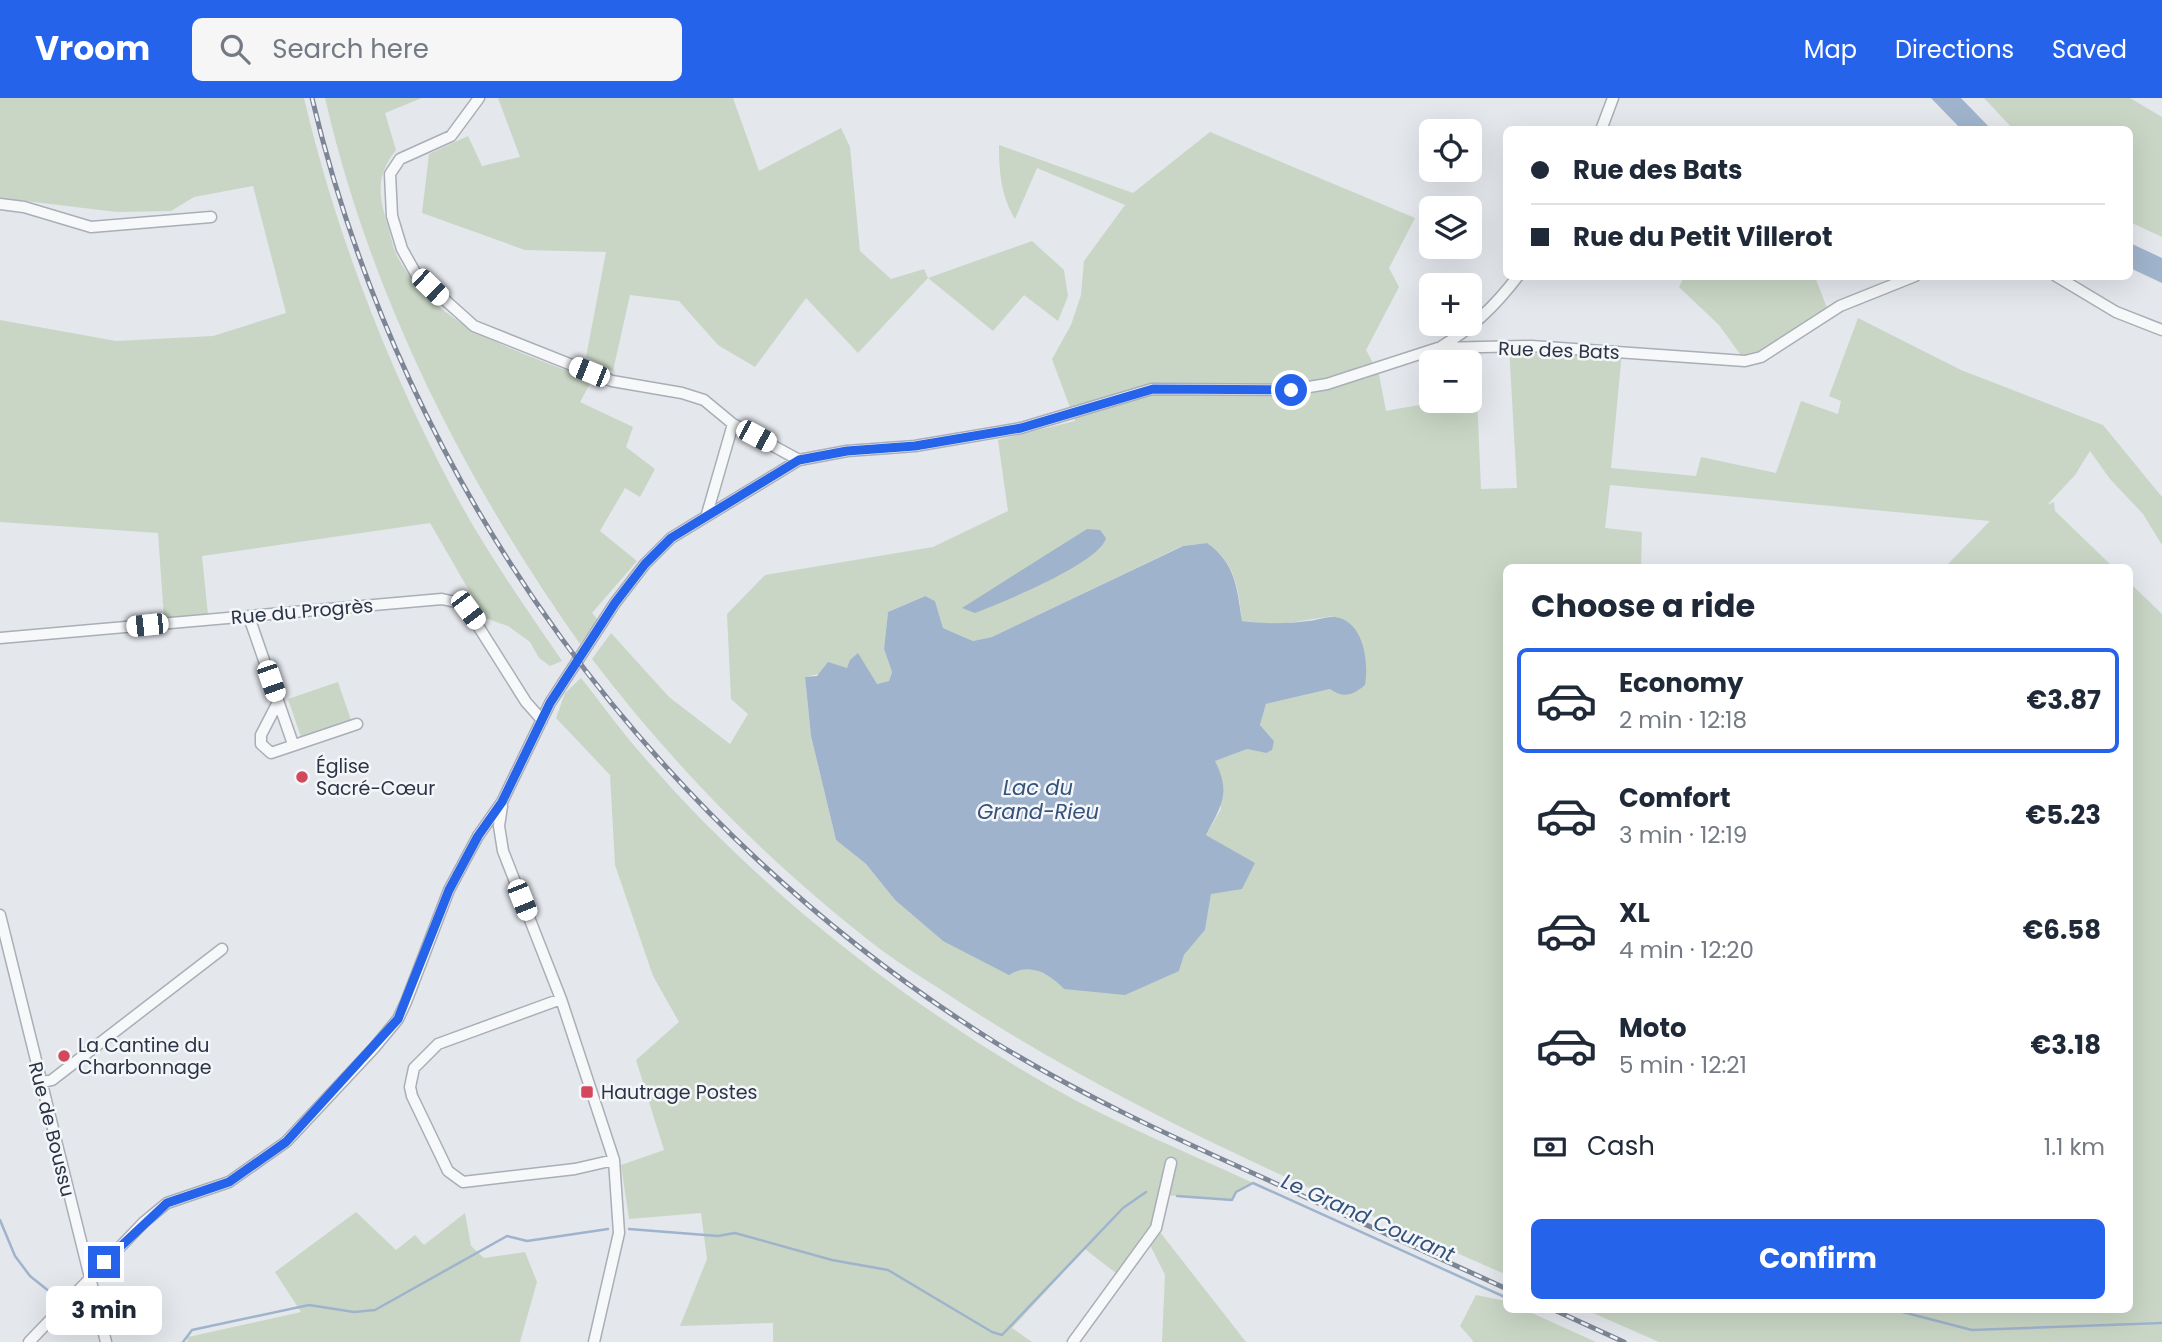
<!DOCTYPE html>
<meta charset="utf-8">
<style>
body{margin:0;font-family:Poppins,sans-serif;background:#f6f6f7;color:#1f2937;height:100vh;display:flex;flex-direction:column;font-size:26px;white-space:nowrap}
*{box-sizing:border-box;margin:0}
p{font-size:23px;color:#747a83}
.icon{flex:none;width:38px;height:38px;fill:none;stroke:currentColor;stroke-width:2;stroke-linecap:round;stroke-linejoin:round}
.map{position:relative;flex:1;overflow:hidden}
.details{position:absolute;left:1503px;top:466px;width:630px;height:749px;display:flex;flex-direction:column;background:#fff;border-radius:10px;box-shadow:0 7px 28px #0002}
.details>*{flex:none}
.guide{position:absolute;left:1503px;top:28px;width:630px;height:154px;border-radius:10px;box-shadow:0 7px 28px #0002;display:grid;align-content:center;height:154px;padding:0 28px;background:#fff}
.controls{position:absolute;left:1419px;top:21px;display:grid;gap:14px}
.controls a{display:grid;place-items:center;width:63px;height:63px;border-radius:10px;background:#fff;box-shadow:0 7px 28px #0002;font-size:35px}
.end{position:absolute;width:32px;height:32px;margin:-16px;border:9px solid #2563eb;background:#fff;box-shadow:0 0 0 4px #fff}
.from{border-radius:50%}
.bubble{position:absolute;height:49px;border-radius:10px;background:#fff;box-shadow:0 7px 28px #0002;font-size:23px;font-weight:700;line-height:49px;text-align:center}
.car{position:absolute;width:21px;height:42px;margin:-21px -10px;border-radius:9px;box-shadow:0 0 5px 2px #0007;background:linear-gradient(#fff 24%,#345 0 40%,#fff 0 76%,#345 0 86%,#fff 0)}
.guide b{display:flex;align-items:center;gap:24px;height:66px;font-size:26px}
.guide b+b{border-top:2px solid #e0e1e3}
.guide i{width:18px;height:18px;background:#1f2937}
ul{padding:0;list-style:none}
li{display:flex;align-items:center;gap:21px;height:105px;margin:0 14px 10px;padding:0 14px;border:4px solid transparent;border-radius:10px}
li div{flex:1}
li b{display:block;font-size:26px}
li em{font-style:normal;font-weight:700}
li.active{border-color:#2563eb}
li>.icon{width:63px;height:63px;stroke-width:1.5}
h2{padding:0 28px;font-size:32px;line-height:84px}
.pay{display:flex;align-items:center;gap:18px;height:77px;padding:0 28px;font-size:26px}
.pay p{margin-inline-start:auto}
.button{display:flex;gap:14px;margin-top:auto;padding:14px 28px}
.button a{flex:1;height:80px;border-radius:10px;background:#2563eb;color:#fff;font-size:28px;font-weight:700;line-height:80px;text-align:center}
header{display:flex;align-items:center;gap:42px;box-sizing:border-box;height:98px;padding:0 35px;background:#2563eb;color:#fff}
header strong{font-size:33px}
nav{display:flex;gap:38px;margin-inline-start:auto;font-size:24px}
.search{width:490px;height:63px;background:#f6f6f7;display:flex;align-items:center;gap:18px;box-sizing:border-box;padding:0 24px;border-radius:10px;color:#747a83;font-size:26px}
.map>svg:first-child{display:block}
</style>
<header>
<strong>Vroom</strong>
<div class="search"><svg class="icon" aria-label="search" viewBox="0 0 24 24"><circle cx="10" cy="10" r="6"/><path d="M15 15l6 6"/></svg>Search here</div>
<nav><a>Map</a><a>Directions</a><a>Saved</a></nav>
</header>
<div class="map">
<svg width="2162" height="1244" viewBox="0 0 2162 1244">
<rect width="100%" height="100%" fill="#e4e7ec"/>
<path fill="#c9d6c5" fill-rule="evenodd" d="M 0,0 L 304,0 C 336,135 386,265 451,388 C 483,449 523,506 562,563 L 550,568 L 539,560 L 530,544 L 508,528 L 485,520 L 430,425 L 202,458 L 208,517 L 164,521 L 158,435 L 0,424 L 0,222 L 116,243 L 213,238 L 286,215 L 253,88 L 194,99 L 171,113 L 117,114 L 0,100 Z
M 325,0 L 422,0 L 385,15 L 396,52 C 377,76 378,94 386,122 C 390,133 392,147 397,158 C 436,231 520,254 592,282 L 580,304 L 633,329 L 626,349 L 655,371 L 640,399 L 625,390 L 600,433 L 637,463 L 592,515 L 598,522 L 580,546 C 463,380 371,199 325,0 Z
M 498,0 L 733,0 L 759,73 L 841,30 L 850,49 L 860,153 L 891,181 L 924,171 L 928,180 L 1032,143 L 1064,172 L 1068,198 L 1058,223 L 1024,197 L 993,233 L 928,180 L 858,255 L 806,200 L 755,269 L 718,247 L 679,203 L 630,197 L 613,273 L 586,259 L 606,154 L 525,152 L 422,115 L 429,56 L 468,38 L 482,68 L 520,59 Z
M 1984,0 L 2130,0 L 2162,19 L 2162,139 L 2130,124 L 2130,32 L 2013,31 Z
M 1210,34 L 1415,120 L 1389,170 L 1399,189 L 1366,252 L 1379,276 L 1386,313 C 1417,307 1450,302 1477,300 L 1481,391 L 1517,390 L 1509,248 L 1622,254 L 1611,370 L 1696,378 L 1701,359 L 1776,375 L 1801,303 L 1838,316 L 1841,303 L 1829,298 L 1858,220 L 1961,272 L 2103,327 L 2162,399 L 2162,447 L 2143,416 L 2110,381 L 2090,353 L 2075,377 L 2047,407 L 2054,404 L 2055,413 L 2113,469 L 1945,469 L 1990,423 L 1610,387 L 1605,430 L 1642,434 L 1641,469 L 1507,469 L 1507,1177 C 1319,1095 1127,1014 955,901 C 930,884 904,869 880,851 C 771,767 676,671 592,561 L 611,535 L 669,599 L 730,646 L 748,616 L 731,601 L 727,516 L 765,477 L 933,449 L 1008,413 L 998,342 L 1075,323 L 1052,261 L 1071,227 L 1081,197 L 1084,163 L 1125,107 L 1037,70 L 1015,121 C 1001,98 999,74 999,47 L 1133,95 ZM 1207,445 C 1236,465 1238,490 1242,523 L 1276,527 L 1333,518 L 1330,591 L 1266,606 L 1260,627 L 1274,643 L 1266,655 L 1247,651 L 1214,663 L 1221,711 L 1206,737 L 1254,765 L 1211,796 L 1205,832 L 1184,857 L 1179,873 L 1064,891 L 1054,880 L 1034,871 L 1020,871 L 943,843 L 895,802 L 866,766 L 836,742 L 811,638 L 805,579 L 847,570 L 877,586 L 889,583 L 892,574 L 884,551 L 888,514 L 924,498 L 935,503 L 943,530 L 973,543 L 992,539 L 1182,448 Z
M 1684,179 L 1815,179 L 1829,215 L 1745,263 L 1719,227 L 1679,189 Z
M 2130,485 L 2162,516 L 2162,1244 L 1659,1244 L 1584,1211 L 2130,1211 Z
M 581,580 C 602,606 621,633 643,658 C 757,790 902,904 1053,990 C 1117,1026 1187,1054 1253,1085 L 1236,1094 L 1232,1102 L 1164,1097 L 1156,1129 L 1246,1244 L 1162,1244 L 1165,1177 L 1148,1143 L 1121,1179 L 1085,1151 L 1012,1230 L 1032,1244 L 773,1244 L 773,1225 L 680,1228 L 707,1161 L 701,1115 L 629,1121 L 621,1067 L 664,1052 L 636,962 L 679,924 L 653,878 L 615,767 L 610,677 L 556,620 L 565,595 Z
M 338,584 L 351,622 L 301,639 L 288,601 Z
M 356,1114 L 396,1152 L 415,1137 L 424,1147 L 465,1115 L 471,1148 L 484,1160 L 525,1154 L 537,1184 L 520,1244 L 187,1244 L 188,1239 L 301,1214 L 275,1174 Z
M 1476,1197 L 1506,1203 L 1507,1211 L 1523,1211 L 1596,1244 L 1474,1244 L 1460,1228 Z"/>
<path fill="#9fb4cc" d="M 1931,0 L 1961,0 L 1991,31 L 1961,31 Z
M 2130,145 L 2162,160 L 2162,185 L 2130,170 Z
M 1087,431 L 1100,432 L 1106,440 C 1100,465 1001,505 975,515 L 962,510 Z
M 1207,445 C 1236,465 1237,491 1242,523 C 1265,526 1285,526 1308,523 C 1316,523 1328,518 1335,519 C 1364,523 1369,564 1365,587 C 1353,597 1344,601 1330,591 L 1266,606 L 1260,627 L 1274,643 L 1272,652 L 1266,655 L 1247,651 L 1215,663 C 1231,695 1222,706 1206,737 L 1255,765 L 1242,791 L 1211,796 L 1205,832 L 1184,857 L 1179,873 L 1125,897 L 1064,891 C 1049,875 1029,864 1009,877 L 943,843 L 895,802 L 866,766 L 836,742 L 811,638 L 805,579 L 817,578 L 828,564 L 847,570 L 850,562 L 858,555 L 877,586 L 889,583 L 892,574 L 884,551 L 888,514 L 925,498 L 935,503 L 943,530 L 973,543 L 992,539 L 1183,448 Z"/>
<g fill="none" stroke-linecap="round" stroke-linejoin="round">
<path stroke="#9fb4cc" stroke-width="2.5" d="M 1177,1098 L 1232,1102 L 1236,1094 L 1253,1085 L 1507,1200
M 0,1122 L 15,1158 L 30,1178 L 60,1202
M 629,1131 L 718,1138 L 735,1135 L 832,1162 L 888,1172 L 992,1234 L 1002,1237 L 1123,1110 L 1146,1094
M 75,1211 L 93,1223 L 96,1233
M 1891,1211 L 1972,1232 L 2162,1225
M 183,1244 L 192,1232 L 309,1207 L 354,1214 L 375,1212 L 507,1138 L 527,1143 L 608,1131"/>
<g stroke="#a9aeb7" stroke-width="13">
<path id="minor" d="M 479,0 L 451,38 L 400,61 L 390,76 L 392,118 L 402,151 L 416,176 L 474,228 L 612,283 L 682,295 L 704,302 L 733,326 L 799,362
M 1601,32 L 1613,0
M 0,106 L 24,109 L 91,129 L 211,119
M 2056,178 L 2116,214 L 2162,232
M 1442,248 C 1473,230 1496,207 1518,178
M 707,416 L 733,326
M 249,519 L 293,646
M 0,540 L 442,501 L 455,504 L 468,512 L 526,604 L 542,622
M 278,604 L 261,637 L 261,646 L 271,655 L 357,626
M 502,708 L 499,728 L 503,753 L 561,901 L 614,1062 L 619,1135 L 594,1244
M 0,817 L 106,1244
M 561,901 L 438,946 L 414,970 L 410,989 L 412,998 L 448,1073 L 463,1084 L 575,1071 L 614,1062
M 39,985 L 52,982 L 222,851
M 29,1244 L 144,1124 L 167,1105 L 229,1084 L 286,1044 L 374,950 L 398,921 L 406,904 L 449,792 L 478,738 L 502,704 L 550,605 L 615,505 L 645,466 L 671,440 L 799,362 L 847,353 L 915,348 L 1021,330 L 1152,291 L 1291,292 L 1327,286 L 1438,250 L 1531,248 L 1745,263 L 1761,259 L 1840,208 L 1915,178
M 1073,1244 L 1156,1130 L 1171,1065"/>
</g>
<use href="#minor" stroke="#f7f8fa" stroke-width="10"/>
<g stroke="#7d8696" stroke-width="5">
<path id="rail" d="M 312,0 C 405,392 655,732 996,945 C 1079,996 1168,1037 1257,1077 C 1340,1115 1423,1153 1507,1191
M 1552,1211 L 1624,1244"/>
</g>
<use href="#rail" stroke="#f4f6f9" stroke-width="2.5" stroke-dasharray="8" stroke-linecap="butt"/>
</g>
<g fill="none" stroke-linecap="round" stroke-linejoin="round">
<path stroke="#2563eb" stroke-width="9" d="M 104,1164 L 167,1105 L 229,1084 L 286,1044 L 398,921 L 449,792 L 478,738 L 502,704 L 550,605 L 615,505 L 645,466 L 671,440 L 799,362 L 847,353 L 915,348 L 1021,330 L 1153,291 L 1291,292"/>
</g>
<g fill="#d1495b" stroke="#f4f6f9" stroke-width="2.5">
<circle cx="302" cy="679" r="7"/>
<circle cx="64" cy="958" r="7"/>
<rect x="580" y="987" width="14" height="14" rx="3.5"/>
</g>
<g text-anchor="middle" stroke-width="5" stroke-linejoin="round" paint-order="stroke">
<g font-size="19" fill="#2b3445" stroke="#f4f6f9">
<text transform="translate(1559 252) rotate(2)" y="7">Rue des Bats</text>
<text transform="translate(302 513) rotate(-5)" y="7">Rue du Progrès</text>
<text transform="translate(52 1031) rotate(76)" y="7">Rue de Boussu</text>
</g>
<g font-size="19" fill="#2b3445" stroke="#f4f6f9" text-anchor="start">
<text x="316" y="675">Église<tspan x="316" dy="22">Sacré-Cœur</tspan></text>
<text x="78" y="954">La Cantine du<tspan x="78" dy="22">Charbonnage</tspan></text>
<text x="601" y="1001">Hautrage Postes</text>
</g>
<g font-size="21" font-style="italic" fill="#34527a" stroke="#f4f6f9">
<text x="1038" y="697">Lac du<tspan x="1038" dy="24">Grand-Rieu</tspan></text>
<text transform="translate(1368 1120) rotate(24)" y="7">Le Grand Courant</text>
</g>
</g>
</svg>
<div class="controls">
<a><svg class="icon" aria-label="locate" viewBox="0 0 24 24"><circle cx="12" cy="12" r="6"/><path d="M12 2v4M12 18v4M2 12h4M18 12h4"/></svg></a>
<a><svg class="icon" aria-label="layers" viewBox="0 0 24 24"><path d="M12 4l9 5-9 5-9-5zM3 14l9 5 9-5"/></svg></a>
<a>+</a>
<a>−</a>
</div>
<i class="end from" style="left:1291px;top:292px"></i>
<i class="end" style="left:104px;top:1164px"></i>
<div class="bubble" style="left:46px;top:1188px;width:116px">3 min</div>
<i class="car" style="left:430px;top:189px;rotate:134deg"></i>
<i class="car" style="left:589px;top:274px;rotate:292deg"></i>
<i class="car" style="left:756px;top:338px;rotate:118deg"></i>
<i class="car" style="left:468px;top:512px;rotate:143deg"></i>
<i class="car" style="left:147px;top:527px;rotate:264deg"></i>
<i class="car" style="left:271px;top:583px;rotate:161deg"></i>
<i class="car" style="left:522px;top:802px;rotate:158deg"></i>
<div class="guide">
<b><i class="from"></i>Rue des Bats</b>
<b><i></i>Rue du Petit Villerot</b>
</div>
<section class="details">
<h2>Choose a ride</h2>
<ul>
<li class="active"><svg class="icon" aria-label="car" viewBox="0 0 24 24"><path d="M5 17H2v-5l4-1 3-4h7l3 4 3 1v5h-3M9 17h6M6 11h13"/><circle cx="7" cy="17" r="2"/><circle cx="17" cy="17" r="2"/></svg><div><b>Economy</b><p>2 min · 12:18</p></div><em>€3.87</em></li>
<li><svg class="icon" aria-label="car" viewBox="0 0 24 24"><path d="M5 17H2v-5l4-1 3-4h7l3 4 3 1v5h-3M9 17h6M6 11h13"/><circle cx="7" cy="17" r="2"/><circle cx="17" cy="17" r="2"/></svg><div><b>Comfort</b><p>3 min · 12:19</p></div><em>€5.23</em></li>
<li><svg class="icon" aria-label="car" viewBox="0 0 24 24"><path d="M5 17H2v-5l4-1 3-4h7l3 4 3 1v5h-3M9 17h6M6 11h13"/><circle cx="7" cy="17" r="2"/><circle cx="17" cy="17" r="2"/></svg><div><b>XL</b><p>4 min · 12:20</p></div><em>€6.58</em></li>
<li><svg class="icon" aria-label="car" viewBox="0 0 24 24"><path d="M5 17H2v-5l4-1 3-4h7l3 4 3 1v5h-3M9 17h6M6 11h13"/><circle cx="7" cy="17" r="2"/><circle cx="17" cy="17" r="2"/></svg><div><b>Moto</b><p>5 min · 12:21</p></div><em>€3.18</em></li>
</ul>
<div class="pay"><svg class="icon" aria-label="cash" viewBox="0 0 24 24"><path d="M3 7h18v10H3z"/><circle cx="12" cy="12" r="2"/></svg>Cash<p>1.1 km</p></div>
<div class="button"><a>Confirm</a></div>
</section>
</div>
